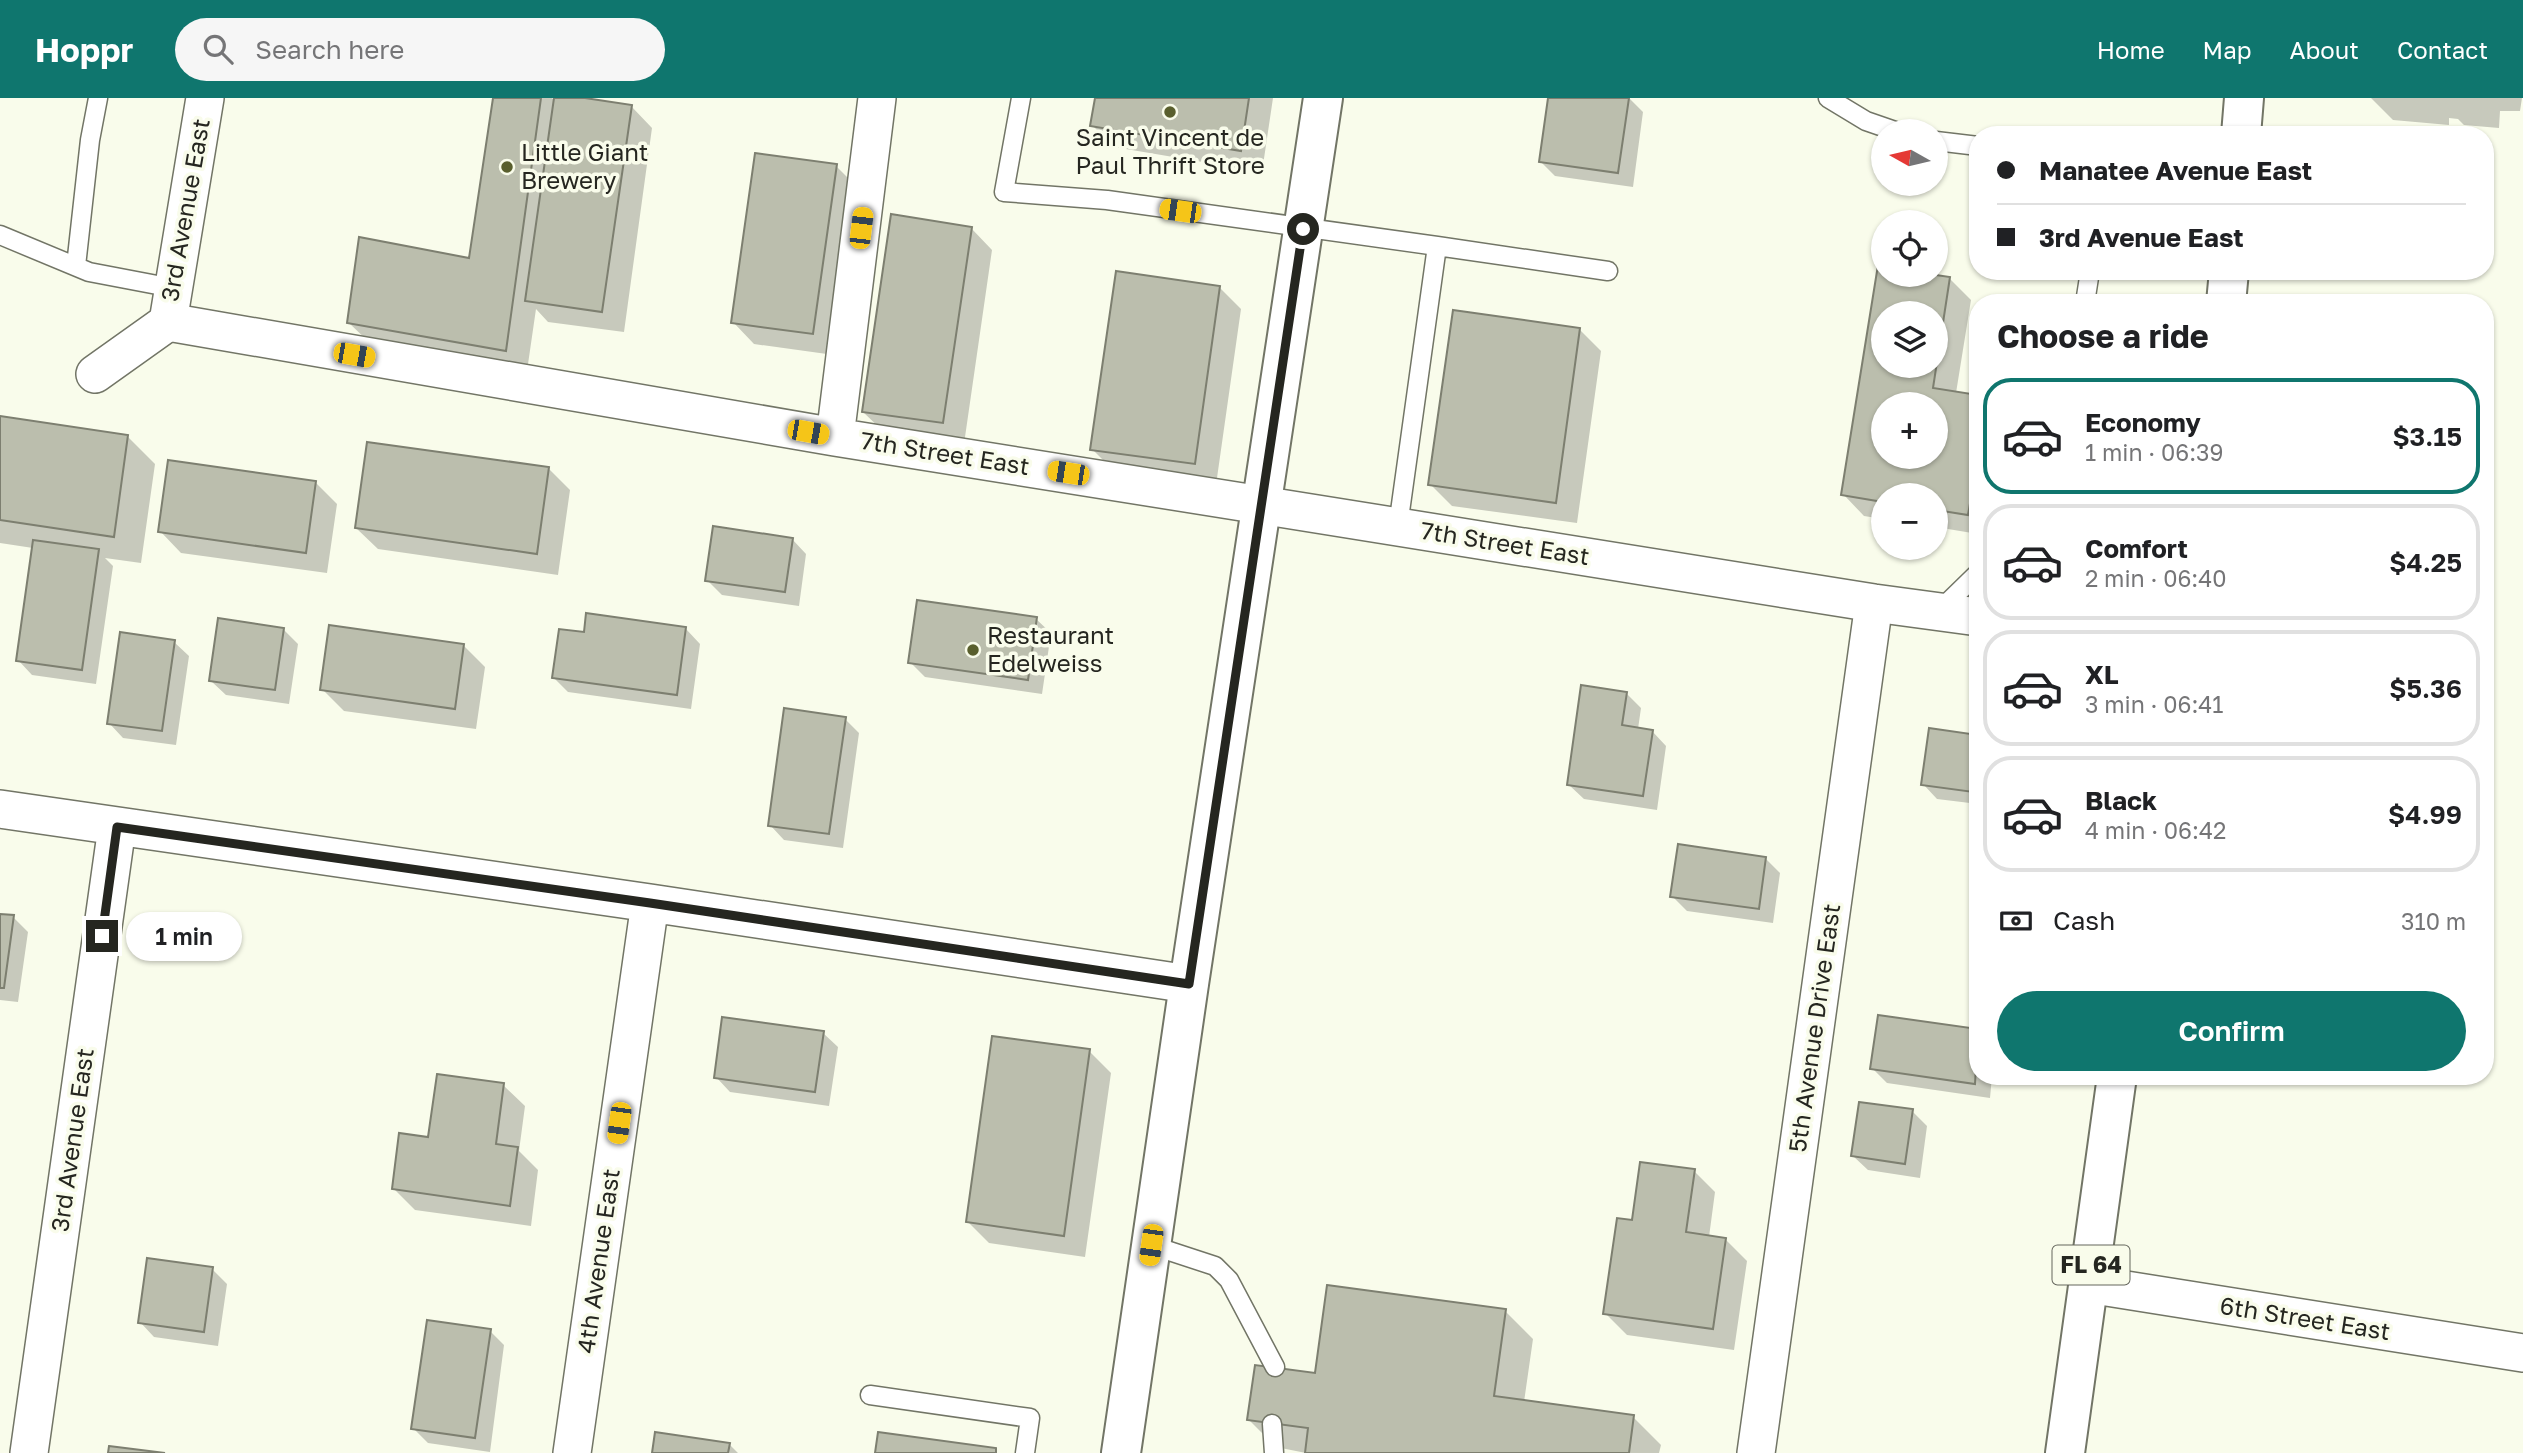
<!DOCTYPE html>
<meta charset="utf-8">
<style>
body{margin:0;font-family:"Golos Text",sans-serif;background:#f6f6f6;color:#202124;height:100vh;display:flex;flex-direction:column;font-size:26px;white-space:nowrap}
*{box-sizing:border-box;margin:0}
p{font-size:23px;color:#757577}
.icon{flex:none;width:38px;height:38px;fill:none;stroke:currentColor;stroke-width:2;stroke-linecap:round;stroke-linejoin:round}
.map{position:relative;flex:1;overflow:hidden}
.panel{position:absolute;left:1969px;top:196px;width:525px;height:791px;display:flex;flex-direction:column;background:#fff;border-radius:28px;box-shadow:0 2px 5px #0004}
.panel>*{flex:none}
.hud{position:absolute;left:1969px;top:28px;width:525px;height:154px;border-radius:28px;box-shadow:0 2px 5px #0004;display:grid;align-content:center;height:154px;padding:0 28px;background:#fff}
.needle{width:46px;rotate:278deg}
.fabs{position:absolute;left:1871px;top:21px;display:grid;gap:14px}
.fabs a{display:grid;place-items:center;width:77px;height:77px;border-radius:50%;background:#fff;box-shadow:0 2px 5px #0004;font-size:35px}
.end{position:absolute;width:32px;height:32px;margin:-16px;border:9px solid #252620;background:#fff;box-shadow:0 0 0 4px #fff}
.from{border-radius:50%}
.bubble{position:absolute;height:49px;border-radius:24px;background:#fff;box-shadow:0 2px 5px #0004;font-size:23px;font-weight:600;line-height:49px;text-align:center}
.car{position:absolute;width:21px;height:42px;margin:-21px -10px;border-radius:9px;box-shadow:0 0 5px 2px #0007;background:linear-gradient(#f5c518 24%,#345 0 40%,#f5c518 0 76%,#345 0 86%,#f5c518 0)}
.hud b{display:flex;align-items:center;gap:24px;height:66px;font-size:26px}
.hud b+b{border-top:2px solid #e0e0e0}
.hud i{width:18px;height:18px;background:#202124}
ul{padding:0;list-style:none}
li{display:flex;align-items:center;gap:21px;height:116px;margin:0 14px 10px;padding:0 14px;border:4px solid #e0e0e0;border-radius:28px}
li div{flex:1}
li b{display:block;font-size:26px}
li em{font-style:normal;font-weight:600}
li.active{border-color:#0f766e}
li>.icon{width:63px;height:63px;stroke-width:1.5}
h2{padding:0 28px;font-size:32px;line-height:84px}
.pay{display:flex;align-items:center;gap:18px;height:77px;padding:0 28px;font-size:26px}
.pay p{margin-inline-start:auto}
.action{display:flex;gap:14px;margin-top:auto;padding:14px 28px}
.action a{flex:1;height:80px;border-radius:42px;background:#0f766e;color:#fff;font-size:28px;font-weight:600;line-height:80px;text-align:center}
header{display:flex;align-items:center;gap:42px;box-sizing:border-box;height:98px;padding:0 35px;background:#0f766e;color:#fff}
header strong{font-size:33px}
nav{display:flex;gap:38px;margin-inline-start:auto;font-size:24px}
.search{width:490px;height:63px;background:#f6f6f6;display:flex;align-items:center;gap:18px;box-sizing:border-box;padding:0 24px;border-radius:38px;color:#757577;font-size:26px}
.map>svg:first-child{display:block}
</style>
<header>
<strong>Hoppr</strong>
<div class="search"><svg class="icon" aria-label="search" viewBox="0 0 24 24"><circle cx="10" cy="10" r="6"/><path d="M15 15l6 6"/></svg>Search here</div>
<nav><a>Home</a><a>Map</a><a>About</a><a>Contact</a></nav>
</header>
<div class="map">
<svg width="2523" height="1355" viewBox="0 0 2523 1355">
<rect width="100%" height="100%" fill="#f9fceb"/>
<path fill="#0003" fill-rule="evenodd" d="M 494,0 L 552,0 L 555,3 L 555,0 L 572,0 L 631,8 L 652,30 L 624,234 L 548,224 L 536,211 L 527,273 L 371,246 L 349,225 L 470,162 Z
M 1096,0 L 1273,0 L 1262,74 L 1114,49 L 1092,27 Z
M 1550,0 L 1629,0 L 1643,14 L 1633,89 L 1555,78 L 1541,64 Z
M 2371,0 L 2522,0 L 2520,13 L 2500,13 L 2499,30 L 2464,27 L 2458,21 L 2449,20 L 2449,27 L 2393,22 Z
M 836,68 L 858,90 L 834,257 L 754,246 L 733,224 Z
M 971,130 L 992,152 L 964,346 L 885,335 L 863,314 Z
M 1883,170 L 1883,177 L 1926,177 L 1950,181 L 1971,202 L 1956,295 L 1978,299 L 1978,436 L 1936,429 L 1936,397 L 1883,397 L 1883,421 L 1864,418 L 1843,396 ZM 1883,215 L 1936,215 L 1936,268 L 1883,268 ZM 1883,306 L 1936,306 L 1936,359 L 1883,359 Z
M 1219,189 L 1241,211 L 1216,387 L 1114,373 L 1092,351 Z
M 1579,231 L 1601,253 L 1577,425 L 1452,408 L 1430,386 Z
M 0,320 L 127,338 L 155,366 L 141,465 L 105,460 L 113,468 L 96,586 L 32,577 L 18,562 L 33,450 L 0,445 Z
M 549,371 L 570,392 L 558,477 L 378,451 L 356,430 Z
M 316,385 L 337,406 L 327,475 L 181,455 L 160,433 Z
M 792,441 L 806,456 L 799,508 L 722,497 L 707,482 Z
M 1036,521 L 1051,535 L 1042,596 L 925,579 L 910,564 Z
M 283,531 L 298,546 L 289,606 L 226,597 L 211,583 Z
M 686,531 L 700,546 L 691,611 L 568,594 L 554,580 L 586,536 Z
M 174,544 L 189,558 L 176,647 L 123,640 L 109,625 Z
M 464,548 L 485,569 L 476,631 L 344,613 L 322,591 Z
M 1626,595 L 1641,610 L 1638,631 L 1652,633 L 1666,648 L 1657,712 L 1584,701 L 1569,687 Z
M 845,621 L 859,635 L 843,750 L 784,742 L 770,727 Z
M 1978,639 L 1978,706 L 1937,701 L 1923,686 Z
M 1765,760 L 1780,775 L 1773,825 L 1687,813 L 1672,798 Z
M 1978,813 L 1978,835 L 1975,832 Z
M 0,817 L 13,819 L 28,834 L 18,904 L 0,902 Z
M 1978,932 L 1978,978 L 1992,978 L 1990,1000 L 1887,985 L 1872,970 Z
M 823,935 L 838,949 L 829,1008 L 730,994 L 716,979 Z
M 1089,953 L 1111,975 L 1085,1159 L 989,1145 L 968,1124 Z
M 503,987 L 525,1008 L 519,1053 L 538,1072 L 531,1128 L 415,1112 L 393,1090 L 429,1041 Z
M 1912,1013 L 1927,1028 L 1920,1080 L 1868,1072 L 1853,1058 Z
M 1694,1073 L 1715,1094 L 1709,1139 L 1725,1141 L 1747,1163 L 1734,1252 L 1627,1237 L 1605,1215 L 1634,1124 Z
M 212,1171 L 227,1186 L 218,1248 L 154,1239 L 140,1224 Z
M 1505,1213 L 1533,1241 L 1524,1304 L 1633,1319 L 1661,1347 L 1659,1355 L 1306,1355 L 1276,1349 L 1249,1322 L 1317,1277 Z
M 490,1233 L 504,1247 L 490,1354 L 428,1345 L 413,1330 Z
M 729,1346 L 738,1355 L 654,1355 Z"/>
<path fill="#bbbead" stroke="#7d7f70" stroke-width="2" fill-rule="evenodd" d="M 493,0 L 541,0 L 506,253 L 347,225 L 359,139 L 469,160 Z
M 554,0 L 585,0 L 632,7 L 602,214 L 525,203 Z
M 1095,0 L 1249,0 L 1241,53 L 1090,28 Z
M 1548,0 L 1629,0 L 1618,75 L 1539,64 Z
M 755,55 L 837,66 L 813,236 L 731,225 Z
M 891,116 L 972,129 L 943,325 L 862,314 Z
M 1878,167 L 1883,168 L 1883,177 L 1936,177 L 1950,179 L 1933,290 L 1978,297 L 1978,359 L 1968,417 L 1936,412 L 1936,397 L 1883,397 L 1883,404 L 1841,397 ZM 1883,215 L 1936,215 L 1936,268 L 1883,268 ZM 1883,306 L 1936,306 L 1936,359 L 1883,359 Z
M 1116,173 L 1220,188 L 1195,366 L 1090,352 Z
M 1453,212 L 1580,230 L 1556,405 L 1428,387 Z
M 0,318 L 128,337 L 114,439 L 0,422 Z
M 367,344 L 549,369 L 537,456 L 355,430 Z
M 168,362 L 316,383 L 306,455 L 158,434 Z
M 713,428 L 793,440 L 785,494 L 705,483 Z
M 33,442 L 99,451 L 82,572 L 16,563 Z
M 917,502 L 1037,519 L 1028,582 L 908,565 Z
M 586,515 L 686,529 L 677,597 L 552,580 L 559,531 L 584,534 Z
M 218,520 L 284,530 L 275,592 L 209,583 Z
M 329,527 L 464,546 L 455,611 L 320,592 Z
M 120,534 L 175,542 L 162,633 L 107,626 Z
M 1581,587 L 1627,594 L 1622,627 L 1653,632 L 1643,698 L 1567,687 Z
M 784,610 L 846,619 L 829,736 L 768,728 Z
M 1929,630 L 1978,637 L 1978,661 L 1973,694 L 1921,687 Z
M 1678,746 L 1766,759 L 1759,811 L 1670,799 Z
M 0,816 L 14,817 L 4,890 L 0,890 Z
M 1878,917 L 1978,931 L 1975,986 L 1870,971 Z
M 722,919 L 824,933 L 815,994 L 714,980 Z
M 992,938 L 1090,951 L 1064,1138 L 966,1124 Z
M 437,976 L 504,985 L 496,1046 L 518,1049 L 510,1108 L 392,1091 L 399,1035 L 428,1039 Z
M 1859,1004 L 1913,1011 L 1905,1066 L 1851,1058 Z
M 1640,1064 L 1695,1071 L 1686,1134 L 1726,1140 L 1713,1231 L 1603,1216 L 1617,1120 L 1632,1122 Z
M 147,1160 L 213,1169 L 204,1234 L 138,1225 Z
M 1327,1187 L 1506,1211 L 1494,1298 L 1634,1317 L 1629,1355 L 1305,1355 L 1308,1330 L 1247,1322 L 1255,1267 L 1315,1275 Z
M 427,1222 L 491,1231 L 475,1340 L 411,1331 Z
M 655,1334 L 730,1345 L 728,1355 L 652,1355 Z
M 878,1334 L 996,1350 L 996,1355 L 875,1355 Z
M 109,1348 L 165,1355 L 108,1355 Z"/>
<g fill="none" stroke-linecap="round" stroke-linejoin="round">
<g stroke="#727566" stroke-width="21">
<path id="lane" d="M 1021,0 L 1004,94 L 1107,102 L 1437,148 L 1398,428
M 1828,0 L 1866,23 L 1895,33
M 1936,43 L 1978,48
M 0,137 L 89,174 L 173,190
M 1437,148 L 1608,173
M 76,168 L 90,42 L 98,0
M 2085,205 L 2090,173
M 1939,513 L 1978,475
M 1151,1147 L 1215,1168 L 1229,1182 L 1275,1269
M 870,1297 L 1030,1320 L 1025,1355
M 1272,1326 L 1274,1355"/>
</g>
<g stroke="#727566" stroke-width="40">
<path id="street" d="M 168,224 L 205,0
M 95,276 L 168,224 L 835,339 L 1874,505 L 1978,519
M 835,339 L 877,0
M 0,711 L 650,805 L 1189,886
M 2088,1186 L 2523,1255
M 29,1355 L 117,729
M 572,1355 L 650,805
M 1756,1355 L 1874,505"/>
</g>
<g stroke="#727566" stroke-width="42">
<path id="primary" d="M 2241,37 L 2244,0
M 2226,205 L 2229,173
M 1121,1355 L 1189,886 L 1323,0
M 2065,1355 L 2117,978"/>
</g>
<use href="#lane" stroke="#fff" stroke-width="18"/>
<use href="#street" stroke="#fff" stroke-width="37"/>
<use href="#primary" stroke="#fff" stroke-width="38"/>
</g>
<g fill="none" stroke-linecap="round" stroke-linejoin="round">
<path stroke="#252620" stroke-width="9" d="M 102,838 L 117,729 L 650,805 L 1189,886 L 1303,131"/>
</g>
<g fill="#595f2d" stroke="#f9fceb" stroke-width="2.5">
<circle cx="1170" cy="14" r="7"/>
<circle cx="507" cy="69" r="7"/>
<circle cx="973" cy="552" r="7"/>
</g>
<g text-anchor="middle" stroke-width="7" stroke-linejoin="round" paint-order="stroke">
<rect fill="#f9fceb" stroke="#65665d" stroke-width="2" x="2052.5" y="1147.5" width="77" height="39" rx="5"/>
<g font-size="23" font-weight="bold" fill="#252620">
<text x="2091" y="1175">FL 64</text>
</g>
<g font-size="24" fill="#252620" stroke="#f9fceb" text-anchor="start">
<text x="1170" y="48" text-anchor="middle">Saint Vincent de<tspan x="1170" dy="28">Paul Thrift Store</tspan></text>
<text x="521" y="63">Little Giant<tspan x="521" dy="28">Brewery</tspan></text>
<text x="987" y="546">Restaurant<tspan x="987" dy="28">Edelweiss</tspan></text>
</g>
<g font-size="24" fill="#252620" stroke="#f9fceb">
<text transform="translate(186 112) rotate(-80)" y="8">3rd Avenue East</text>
<text transform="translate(945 356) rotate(9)" y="8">7th Street East</text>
<text transform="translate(1505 446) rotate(9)" y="8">7th Street East</text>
<text transform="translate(1815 930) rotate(-82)" y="8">5th Avenue Drive East</text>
<text transform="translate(73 1042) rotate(-82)" y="8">3rd Avenue East</text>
<text transform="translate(599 1163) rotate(-82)" y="8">4th Avenue East</text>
<text transform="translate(2305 1221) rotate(9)" y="8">6th Street East</text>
</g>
</g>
</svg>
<div class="fabs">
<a><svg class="needle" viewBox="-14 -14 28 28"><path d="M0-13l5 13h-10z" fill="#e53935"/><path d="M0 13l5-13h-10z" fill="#757577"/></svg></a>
<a><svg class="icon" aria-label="locate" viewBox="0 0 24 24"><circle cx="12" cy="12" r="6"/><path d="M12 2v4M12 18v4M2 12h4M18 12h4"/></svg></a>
<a><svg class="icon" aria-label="layers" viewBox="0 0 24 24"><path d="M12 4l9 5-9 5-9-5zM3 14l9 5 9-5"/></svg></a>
<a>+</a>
<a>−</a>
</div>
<i class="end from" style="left:1303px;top:131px"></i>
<i class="end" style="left:102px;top:838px"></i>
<div class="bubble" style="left:126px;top:814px;width:116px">1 min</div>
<i class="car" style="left:1180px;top:113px;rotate:278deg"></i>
<i class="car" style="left:861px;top:130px;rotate:7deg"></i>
<i class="car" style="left:354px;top:257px;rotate:100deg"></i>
<i class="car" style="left:808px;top:334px;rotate:100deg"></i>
<i class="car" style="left:1068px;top:375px;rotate:279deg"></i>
<i class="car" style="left:619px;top:1025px;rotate:188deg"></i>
<i class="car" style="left:1151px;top:1147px;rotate:188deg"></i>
<div class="hud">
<b><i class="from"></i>Manatee Avenue East</b>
<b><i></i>3rd Avenue East</b>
</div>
<section class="panel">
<h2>Choose a ride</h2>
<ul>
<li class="active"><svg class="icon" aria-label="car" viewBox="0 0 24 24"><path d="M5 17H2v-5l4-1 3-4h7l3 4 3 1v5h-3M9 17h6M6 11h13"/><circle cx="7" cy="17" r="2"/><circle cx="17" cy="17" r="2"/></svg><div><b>Economy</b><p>1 min · 06:39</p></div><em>$3.15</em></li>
<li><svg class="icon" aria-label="car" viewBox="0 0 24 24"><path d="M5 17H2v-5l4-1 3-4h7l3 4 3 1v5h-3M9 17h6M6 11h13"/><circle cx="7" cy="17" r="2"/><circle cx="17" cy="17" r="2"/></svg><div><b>Comfort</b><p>2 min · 06:40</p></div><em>$4.25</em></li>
<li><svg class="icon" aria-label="car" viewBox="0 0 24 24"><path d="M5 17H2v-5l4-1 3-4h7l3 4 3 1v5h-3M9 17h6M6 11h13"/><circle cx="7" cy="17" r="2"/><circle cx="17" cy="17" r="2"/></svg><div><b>XL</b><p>3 min · 06:41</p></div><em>$5.36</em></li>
<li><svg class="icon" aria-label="car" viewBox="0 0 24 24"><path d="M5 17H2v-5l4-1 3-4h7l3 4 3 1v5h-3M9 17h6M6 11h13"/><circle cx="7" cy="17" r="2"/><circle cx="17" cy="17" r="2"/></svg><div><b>Black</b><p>4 min · 06:42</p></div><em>$4.99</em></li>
</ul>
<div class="pay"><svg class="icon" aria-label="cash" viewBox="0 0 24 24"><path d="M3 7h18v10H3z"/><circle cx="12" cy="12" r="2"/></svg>Cash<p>310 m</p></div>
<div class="action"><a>Confirm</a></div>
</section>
</div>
